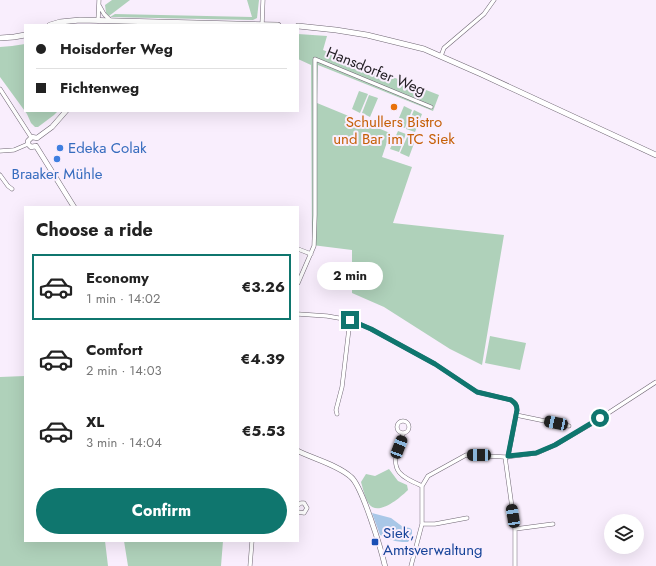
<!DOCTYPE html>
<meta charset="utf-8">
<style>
body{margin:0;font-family:Jost,sans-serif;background:#f2f2f2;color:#222;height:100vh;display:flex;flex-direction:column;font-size:15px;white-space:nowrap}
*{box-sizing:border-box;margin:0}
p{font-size:13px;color:#767676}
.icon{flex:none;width:22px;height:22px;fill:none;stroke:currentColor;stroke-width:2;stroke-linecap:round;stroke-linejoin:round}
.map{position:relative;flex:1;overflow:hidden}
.drawer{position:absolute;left:24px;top:206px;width:275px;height:336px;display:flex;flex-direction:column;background:#fff;border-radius:0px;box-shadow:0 4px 16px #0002}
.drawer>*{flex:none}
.banner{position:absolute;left:24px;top:24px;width:275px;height:88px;border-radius:0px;box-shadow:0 4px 16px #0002;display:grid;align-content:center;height:88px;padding:0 12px;background:#fff}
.buttons{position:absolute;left:604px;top:514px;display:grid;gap:8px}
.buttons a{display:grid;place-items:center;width:40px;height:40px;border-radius:50%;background:#fff;box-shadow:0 4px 16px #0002;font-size:20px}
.end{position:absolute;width:18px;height:18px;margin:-9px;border:5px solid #0f766e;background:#fff;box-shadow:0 0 0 2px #fff}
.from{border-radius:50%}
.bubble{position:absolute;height:28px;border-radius:14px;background:#fff;box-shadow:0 4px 16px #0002;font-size:13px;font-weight:700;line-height:28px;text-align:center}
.car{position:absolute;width:12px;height:24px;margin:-12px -6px;border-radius:5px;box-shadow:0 0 3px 1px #0007;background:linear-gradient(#222 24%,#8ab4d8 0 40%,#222 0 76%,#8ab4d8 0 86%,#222 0)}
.banner b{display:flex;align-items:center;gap:14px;height:38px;font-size:15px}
.banner b+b{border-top:1px solid #e0e0e0}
.banner i{width:10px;height:10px;background:#222}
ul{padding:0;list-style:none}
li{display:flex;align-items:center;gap:12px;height:66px;margin:0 8px 6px;padding:0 4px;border:2px solid transparent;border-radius:0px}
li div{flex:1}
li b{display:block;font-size:15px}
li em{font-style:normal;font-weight:700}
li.selected{border-color:#0f766e}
li>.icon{width:36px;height:36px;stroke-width:1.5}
h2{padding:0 12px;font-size:18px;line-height:48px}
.button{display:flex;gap:8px;margin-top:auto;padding:8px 12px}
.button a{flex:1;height:46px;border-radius:24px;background:#0f766e;color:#fff;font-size:16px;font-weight:700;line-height:46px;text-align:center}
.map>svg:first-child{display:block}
</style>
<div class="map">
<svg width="656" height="566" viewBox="0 0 656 566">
<rect width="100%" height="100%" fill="#f9eefd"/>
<path fill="#afd1ba" d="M 112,0 L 130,0 L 109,16 L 106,13 L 105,5 Z
M 247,0 L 259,0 L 257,18 L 253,20 L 110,17 L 115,14 L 252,17 Z
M 298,34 L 327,36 L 323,50 L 439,95 L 433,111 L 318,65 L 317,103 L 390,133 L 382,157 L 412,167 L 393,223 L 504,235 L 482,365 L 450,349 L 384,307 L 352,293 L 352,250 L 312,245 L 311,65 L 298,59 Z
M 25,44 L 25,111 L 58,111 L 54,115 L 38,127 L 35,127 L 31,123 L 27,114 L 0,77 L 0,47 L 12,46 Z
M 359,91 L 368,94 L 360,113 L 352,109 Z
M 369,95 L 378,98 L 370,117 L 362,113 Z
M 404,106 L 412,110 L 405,128 L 396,125 Z
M 414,110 L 422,114 L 415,132 L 406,129 Z
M 398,131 L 406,134 L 399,152 L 390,149 Z
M 408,135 L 416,138 L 409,157 L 400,153 Z
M 490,336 L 526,343 L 520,370 L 485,363 Z
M 25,376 L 25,541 L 105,541 L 108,566 L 0,566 L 0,377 Z
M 389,469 L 398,481 L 407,485 L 408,490 C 401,497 378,517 369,504 C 365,498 363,489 361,482 L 366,474 L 375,476 Z
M 124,541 L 223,541 L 221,566 L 128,566 Z"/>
<path fill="#a9c7e7" d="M 372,513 L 391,518 L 403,527 L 410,528 L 412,530 L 412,536 L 408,542 L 402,542 L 395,541 L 380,535 Z"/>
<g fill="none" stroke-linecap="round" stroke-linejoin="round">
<g stroke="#706774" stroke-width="4.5">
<path id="minor" d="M 99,5 L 104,14 L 110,20
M 98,21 L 99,0
M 262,25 L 263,0
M 441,56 L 444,48 L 484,14 L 494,0
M 0,89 L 31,137
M 0,151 L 14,150 L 28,144
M 0,175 L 8,186 L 12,189
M 298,249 L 311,254
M 298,283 L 314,246 L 315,215 L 315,59 L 431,107
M 298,314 L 327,316 L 350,320 L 371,329 L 435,364 L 477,392 L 511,400 C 515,403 517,404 517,410 L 508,457
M 337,414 L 336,410 L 342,387 L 350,320
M 516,415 L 569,426
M397 427a6 6 0 1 1 12 0a6 6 0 1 1-12 0Z
M 403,433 C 403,438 400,443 398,448 C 390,472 402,477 422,486
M 505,457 L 515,529 L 515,566
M 298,505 L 301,503 L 304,503 L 307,508 L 304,513 L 298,512
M 422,524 L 435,524 L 467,518
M 515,529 L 553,524
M 250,566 L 252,541
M 411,566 L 422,524 L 422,486 L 428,476 L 466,455 L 505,457 L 537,453 L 555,445 L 596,421 L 656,382"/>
</g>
<g stroke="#706774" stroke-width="5.5">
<path id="tertiary" d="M 37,138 L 52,127 L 66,111
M 36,146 L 74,207
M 36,146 L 31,147 L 28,144 L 28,141 L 32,137 L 37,138
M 298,451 C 314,459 338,465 351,477 C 362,486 381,549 385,566"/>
</g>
<g stroke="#706774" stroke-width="6">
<path id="secondary" d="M 50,25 L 60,22 L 80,20 L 278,25
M 298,26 L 336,30 L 367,35 L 424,49 L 481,74 L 656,155
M 0,38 L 14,37 L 25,35"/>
</g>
<use href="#minor" stroke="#fff" stroke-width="3.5"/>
<use href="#tertiary" stroke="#fff" stroke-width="4.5"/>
<use href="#secondary" stroke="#fff" stroke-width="5"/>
</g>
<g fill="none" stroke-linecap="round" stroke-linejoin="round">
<path stroke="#0f766e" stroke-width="5" d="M 350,320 L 371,329 L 435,364 L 477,392 L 511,400 C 515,403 517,405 517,410 L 508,456 L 536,453 L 555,445 L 600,418"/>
</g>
<circle fill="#e8710a" stroke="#f9eefd" stroke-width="1.5" cx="394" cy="107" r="4"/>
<g fill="#3f7fe0" stroke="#f9eefd" stroke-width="1.5">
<circle cx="60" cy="148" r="4"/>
<circle cx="57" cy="159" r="4"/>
</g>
<rect fill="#1a4fb4" stroke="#f9eefd" stroke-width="1.5" x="371" y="538" width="8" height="8" rx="2"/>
<g text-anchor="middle" stroke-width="4" stroke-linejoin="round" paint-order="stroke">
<g font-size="15" fill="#231f24" stroke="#f9eefd">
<text transform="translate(376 71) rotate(22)" y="5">Hansdorfer Weg</text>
</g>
<g font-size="15" fill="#c56008" stroke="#f9eefd">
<text x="394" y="127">Schullers Bistro<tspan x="394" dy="17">und Bar im TC Siek</tspan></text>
</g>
<g font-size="15" fill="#366cbe" stroke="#f9eefd" text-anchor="start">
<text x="68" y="153">Edeka Colak</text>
<text x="57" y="179" text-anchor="middle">Braaker Mühle</text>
</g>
<g font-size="15" fill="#164399" stroke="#f9eefd" text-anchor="start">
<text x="383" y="538">Siek,<tspan x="383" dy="17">Amtsverwaltung</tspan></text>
</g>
</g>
</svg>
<div class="buttons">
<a><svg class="icon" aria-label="layers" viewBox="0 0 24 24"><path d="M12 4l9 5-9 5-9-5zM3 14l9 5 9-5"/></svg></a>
</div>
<i class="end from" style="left:600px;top:418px"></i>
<i class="end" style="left:350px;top:320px"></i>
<div class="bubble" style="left:317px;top:262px;width:66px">2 min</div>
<i class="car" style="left:556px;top:423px;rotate:282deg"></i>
<i class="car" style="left:399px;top:447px;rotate:21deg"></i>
<i class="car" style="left:479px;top:455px;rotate:271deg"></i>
<i class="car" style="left:513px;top:516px;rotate:351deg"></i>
<div class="banner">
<b><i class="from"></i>Hoisdorfer Weg</b>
<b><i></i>Fichtenweg</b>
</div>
<section class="drawer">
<h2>Choose a ride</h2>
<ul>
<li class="selected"><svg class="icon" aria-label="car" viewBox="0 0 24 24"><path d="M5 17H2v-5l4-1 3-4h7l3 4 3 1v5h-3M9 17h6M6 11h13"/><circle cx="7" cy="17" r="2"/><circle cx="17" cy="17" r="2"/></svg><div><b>Economy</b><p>1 min · 14:02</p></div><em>€3.26</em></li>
<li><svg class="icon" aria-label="car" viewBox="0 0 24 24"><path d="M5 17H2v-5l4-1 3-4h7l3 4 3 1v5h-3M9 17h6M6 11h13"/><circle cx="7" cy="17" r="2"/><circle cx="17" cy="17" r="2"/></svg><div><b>Comfort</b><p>2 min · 14:03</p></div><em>€4.39</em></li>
<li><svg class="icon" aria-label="car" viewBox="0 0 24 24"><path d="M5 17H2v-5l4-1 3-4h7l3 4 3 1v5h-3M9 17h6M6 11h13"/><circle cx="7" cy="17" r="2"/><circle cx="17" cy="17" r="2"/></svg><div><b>XL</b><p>3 min · 14:04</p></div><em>€5.53</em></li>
</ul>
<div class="button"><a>Confirm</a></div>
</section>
</div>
